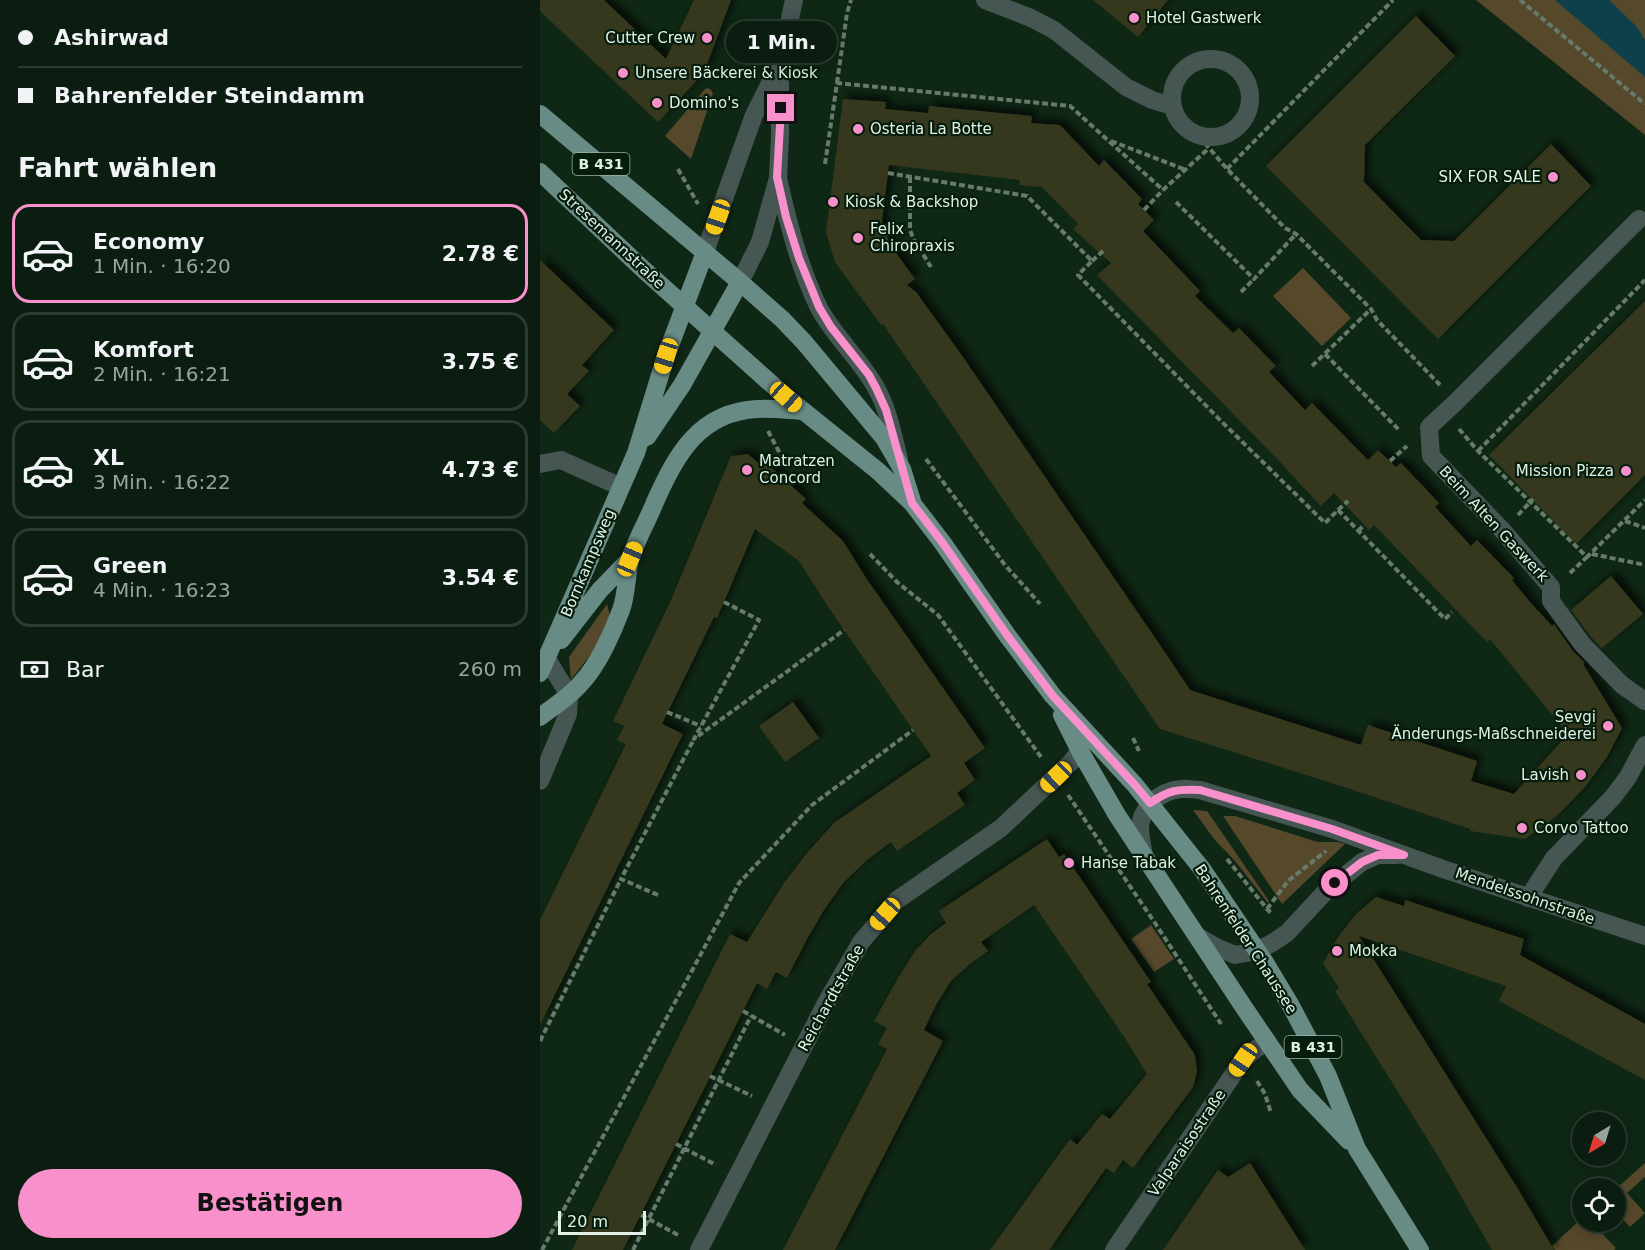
<!DOCTYPE html>
<html lang="de">
<meta charset="utf-8">
<style>
body{margin:0;font-family:"DejaVu Sans",sans-serif;background:#192a1e;color:#f1f3f6;height:100vh;display:flex;flex-direction:column;font-size:22px;white-space:nowrap}
*{box-sizing:border-box;margin:0}
p{font-size:20px;color:#9aa29f}
.icon{flex:none;width:33px;height:33px;fill:none;stroke:currentColor;stroke-width:2;stroke-linecap:round;stroke-linejoin:round}
.map{position:relative;flex:1;overflow:hidden}
.drawer{display:flex;flex-direction:column;background:#0b1d10;width:540px}
.drawer>*{flex:none}
.hud{display:grid;align-content:center;height:132px;padding:0 18px;background:#0b1d10}
.needle{width:39px;rotate:218deg}
.controls{position:absolute;left:1032px;top:1112px;display:grid;gap:12px}
.controls a{display:grid;place-items:center;width:54px;height:54px;border-radius:50%;background:#0b1d10;box-shadow:0 3px 15px #0003,0 0 0 2px #2b3b30;font-size:30px}
.scale{position:absolute;left:18px;bottom:15px;width:88px;box-sizing:border-box;padding-left:6px;border:3px solid #e2f1e5;border-top:0;font-size:16px;line-height:21px;white-space:nowrap;color:#e2f1e5;-webkit-text-stroke:4px #051d0c;paint-order:stroke}
.end{position:absolute;width:27px;height:27px;margin:-14px;border:8px solid #f890cc;background:#111;box-shadow:0 0 0 3px #111}
.from{border-radius:50%}
.bubble{position:absolute;height:42px;border-radius:21px;background:#0b1d10;box-shadow:0 3px 15px #0003,0 0 0 2px #2b3b30;font-size:20px;font-weight:800;line-height:42px;text-align:center}
.car{position:absolute;width:18px;height:36px;margin:-18px -9px;border-radius:8px;box-shadow:0 0 4px 2px #0007;background:linear-gradient(#f5c518 24%,#345 0 40%,#f5c518 0 76%,#345 0 86%,#f5c518 0)}
.hud b{display:flex;align-items:center;gap:21px;height:57px;font-size:22px}
.hud b+b{border-top:2px solid #2b3b30}
.hud i{width:15px;height:15px;background:#f1f3f6}
ul{padding:0;list-style:none}
li{display:flex;align-items:center;gap:18px;height:99px;margin:0 12px 9px;padding:0 6px;border:3px solid #2b3b30;border-radius:18px}
li div{flex:1}
li b{display:block;font-size:22px}
li em{font-style:normal;font-weight:800}
li.active{border-color:#f890cc}
li>.icon{width:54px;height:54px;stroke-width:1.5}
h2{padding:0 18px;font-size:27px;line-height:72px}
.pay{display:flex;align-items:center;gap:15px;height:66px;padding:0 18px;font-size:22px}
.pay p{margin-inline-start:auto}
.action{display:flex;gap:12px;margin-top:auto;padding:12px 18px}
.action a{flex:1;height:69px;border-radius:36px;background:#f890cc;color:#111;font-size:24px;font-weight:800;line-height:69px;text-align:center}
main{display:flex;flex:1;min-height:0}
.map>svg:first-child{display:block}
</style>
<main>
<section class="drawer">
<div class="hud">
<b><i class="from"></i>Ashirwad</b>
<b><i></i>Bahrenfelder Steindamm</b>
</div>
<h2>Fahrt wählen</h2>
<ul>
<li class="active"><svg class="icon" aria-label="car" viewBox="0 0 24 24"><path d="M5 17H2v-5l4-1 3-4h7l3 4 3 1v5h-3M9 17h6M6 11h13"/><circle cx="7" cy="17" r="2"/><circle cx="17" cy="17" r="2"/></svg><div><b>Economy</b><p>1 Min. · 16:20</p></div><em>2.78 €</em></li>
<li><svg class="icon" aria-label="car" viewBox="0 0 24 24"><path d="M5 17H2v-5l4-1 3-4h7l3 4 3 1v5h-3M9 17h6M6 11h13"/><circle cx="7" cy="17" r="2"/><circle cx="17" cy="17" r="2"/></svg><div><b>Komfort</b><p>2 Min. · 16:21</p></div><em>3.75 €</em></li>
<li><svg class="icon" aria-label="car" viewBox="0 0 24 24"><path d="M5 17H2v-5l4-1 3-4h7l3 4 3 1v5h-3M9 17h6M6 11h13"/><circle cx="7" cy="17" r="2"/><circle cx="17" cy="17" r="2"/></svg><div><b>XL</b><p>3 Min. · 16:22</p></div><em>4.73 €</em></li>
<li><svg class="icon" aria-label="car" viewBox="0 0 24 24"><path d="M5 17H2v-5l4-1 3-4h7l3 4 3 1v5h-3M9 17h6M6 11h13"/><circle cx="7" cy="17" r="2"/><circle cx="17" cy="17" r="2"/></svg><div><b>Green</b><p>4 Min. · 16:23</p></div><em>3.54 €</em></li>
</ul>
<div class="pay"><svg class="icon" aria-label="cash" viewBox="0 0 24 24"><path d="M3 7h18v10H3z"/><circle cx="12" cy="12" r="2"/></svg>Bar<p>260 m</p></div>
<div class="action"><a>Bestätigen</a></div>
</section>
<div class="map">
<svg width="1105" height="1250" viewBox="0 0 1105 1250">
<defs>
<filter id="shadow"><feDropShadow dx="5.5" dy="-5.5" stdDeviation="3" flood-color="#0009"/></filter>
</defs>
<rect width="100%" height="100%" fill="#0f2715"/>
<path fill="#56482b" d="M 936,0 L 1105,0 L 1105,135 Z
M 168,88 L 171,90 L 173,93 L 151,159 L 125,136 L 165,89 Z
M 763,268 L 811,318 L 782,346 L 733,296 Z
M 67,604 C 68,608 70,614 70,618 C 67,636 42,665 31,680 L 29,657 Z
M 653,810 L 667,811 L 729,901 L 728,903 L 695,861 L 674,839 Z
M 683,816 L 695,816 L 778,842 L 798,842 L 805,844 L 742,904 Z
M 611,925 L 634,959 L 614,972 L 591,939 Z
M 1105,1163 L 1105,1177 L 1087,1193 L 1105,1213 L 1090,1227 L 1076,1212 L 1076,1189 Z
M 1042,1218 L 1042,1221 L 1057,1221 L 1054,1225 L 1076,1248 L 1074,1250 L 1015,1250 L 1012,1246 Z"/>
<path fill="#0d404b" d="M 1015,0 L 1069,0 L 1097,27 L 1105,40 L 1105,77 Z"/>
<path fill="#34391d" fill-rule="evenodd" filter="url(#shadow)" d="M 0,0 L 64,0 L 126,59 L 154,0 L 191,0 L 164,73 L 118,122 L 0,11 Z
M 553,0 L 628,0 L 598,37 Z
M 876,16 L 915,56 L 825,145 L 824,182 L 881,240 L 914,241 L 1011,144 L 1051,186 L 898,339 L 726,166 Z
M 303,99 L 346,102 L 345,109 L 388,113 L 389,106 L 492,116 L 491,123 L 520,125 L 559,166 L 564,160 L 602,199 L 598,204 L 614,220 L 603,231 L 660,291 L 655,296 L 693,333 L 699,328 L 736,366 L 729,372 L 765,410 L 772,403 L 828,460 L 838,450 L 856,467 L 861,463 L 899,503 L 895,507 L 931,546 L 937,540 L 974,578 L 972,580 L 989,601 L 1012,626 L 1014,624 L 1033,651 L 1045,663 L 1043,664 L 1082,728 L 1067,757 L 1045,787 L 1018,815 L 985,839 L 930,831 L 930,829 L 801,786 L 620,729 L 343,324 L 341,325 L 295,262 L 286,232 ZM 349,165 L 480,180 L 479,185 L 502,187 L 538,224 L 533,229 L 571,263 L 557,275 L 746,468 L 745,468 L 781,506 L 794,493 L 829,530 L 834,525 L 947,642 L 950,639 L 1028,734 L 974,794 L 931,781 L 937,761 L 843,730 L 828,725 L 821,745 L 650,690 L 624,651 L 423,357 L 376,292 L 367,285 L 375,279 L 350,245 L 342,221 Z
M 0,260 L 74,330 L 42,365 L 49,371 L 27,394 L 40,406 L 14,433 L 1,421 L 0,422 Z
M 1105,301 L 1105,475 L 1036,544 L 949,455 Z
M 208,454 L 222,466 L 225,462 L 266,499 L 262,503 L 303,541 L 326,578 L 445,748 L 424,763 L 435,780 L 417,793 L 425,805 L 357,851 L 351,842 L 327,860 L 303,883 L 284,910 L 267,939 L 247,978 L 236,972 L 227,989 L 217,983 L 83,1250 L 32,1250 L 190,934 L 207,942 L 244,883 L 267,853 L 294,823 L 391,756 L 287,605 L 259,561 L 215,529 L 177,618 L 174,617 L 122,724 L 143,734 L 0,1025 L 0,920 L 86,744 L 77,740 L 84,726 L 73,721 L 132,598 L 191,456 Z
M 1071,576 L 1103,614 L 1062,648 L 1051,637 L 1031,610 Z
M 253,702 L 279,738 L 245,762 L 219,726 Z
M 507,839 L 519,857 L 524,854 L 611,982 L 607,984 L 655,1055 L 657,1071 L 653,1087 L 593,1168 L 583,1160 L 574,1173 L 566,1168 L 509,1250 L 450,1250 L 530,1139 L 537,1145 L 562,1114 L 570,1119 L 607,1074 L 583,1035 L 494,905 L 441,942 L 448,951 L 430,964 L 411,981 L 396,1005 L 384,1030 L 403,1041 L 295,1250 L 243,1250 L 347,1049 L 338,1044 L 347,1028 L 334,1021 L 358,978 L 375,951 L 391,934 L 406,923 L 399,911 Z
M 836,897 L 864,906 L 865,900 L 984,939 L 980,955 L 1105,1024 L 1105,1080 L 959,1001 L 966,986 L 819,936 L 978,1189 L 1014,1250 L 952,1250 L 898,1156 L 795,991 L 799,988 L 783,963 L 798,937 L 816,914 Z
M 710,1163 L 765,1250 L 623,1250 L 678,1170 L 688,1177 Z"/>
<g fill="none" stroke-linecap="round" stroke-linejoin="round">
<path stroke="#677b6b" stroke-width="4" stroke-dasharray="6 3" stroke-linecap="butt" d="M 980,0 L 1105,104
M 297,83 L 307,13 L 311,0
M 659,136 L 687,169 L 745,228 L 756,234 L 831,309 L 837,320 L 900,385
M 571,141 L 646,170
M 285,164 L 297,83 L 530,106 L 623,190
M 138,169 L 158,204
M 687,169 L 853,0
M 348,173 L 487,196 L 552,261 L 538,275 L 682,422 L 785,523 L 798,510 L 905,619 L 912,612
M 370,177 L 370,230 L 374,240 L 391,267
M 636,202 L 714,279 L 756,234
M 604,210 L 623,190 L 669,148
M 552,261 L 563,251
M 701,292 L 714,279
M 785,354 L 859,430
M 772,366 L 831,309
M 919,429 L 938,451 L 1047,557 L 1105,500
M 228,431 L 244,461
M 938,451 L 1105,280
M 386,459 L 465,565 L 500,604
M 850,461 L 867,446
M 798,510 L 808,501
M 978,515 L 993,499
M 1085,521 L 1105,528
M 818,531 L 824,525
M 330,554 L 357,582 L 398,615 L 501,757
M 1052,554 L 1105,565
M 1030,573 L 1047,557
M 184,602 L 219,620 L 154,739 L 304,630
M 127,712 L 161,726
M 593,738 L 599,751
M 528,795 L 615,923 L 681,1024
M 687,859 L 727,909 L 732,914
M 118,895 L 81,879 L 154,739
M 727,909 L 748,881 L 786,851
M 203,1011 L 245,1035
M 0,1041 L 81,879
M 170,1076 L 212,1096
M 717,1081 L 725,1094 L 731,1113
M 136,1144 L 176,1165
M 101,1215 L 140,1236
M 2,1250 L 199,883 L 272,805 L 373,730
M 93,1250 L 211,1016"/>
<path stroke="#465653" stroke-width="18" d="M 445,0 L 491,18 L 514,30 L 586,87 L 612,100 L 632,106
M632 98a39 39 0 1 1 78 0a39 39 0 1 1-78 0Z
M 238,178 C 248,222 259,267 279,308 C 294,336 319,358 335,386 C 348,408 353,435 359,459
M 1099,219 L 916,402 L 889,427 L 891,456 L 963,531 L 1011,587 L 1011,601 L 1042,644 L 1082,685 L 1105,701
M 165,252 L 214,115 L 239,65
M 200,282 L 220,242 L 238,178 L 240,136 L 240,64 L 254,0
M 0,464 L 21,460 L 81,487
M 0,781 L 28,714 L 29,695 L 7,659
M 604,856 C 603,847 600,837 600,828 C 601,807 620,791 641,789 C 647,788 654,790 660,790 L 792,829 L 903,869 L 1105,936
M 988,898 L 1014,858 L 1073,797 L 1088,777 L 1105,745
M 657,936 L 676,947 L 695,955 L 717,951 L 732,943 L 747,933 L 786,891 L 822,862 L 838,855 L 857,855
M 159,1250 L 286,1003 L 321,942 L 357,900 L 461,828 L 531,762 L 540,751
M 574,1250 L 703,1060 L 716,1049 L 727,1042"/>
<path stroke="#698b85" stroke-width="18" d="M 0,114 L 200,282 L 242,319 L 264,342 L 344,438 L 362,469 L 372,501
M 0,172 L 104,270 L 246,397 L 338,471 L 372,503 L 402,542 L 467,635 L 513,696 L 595,785 L 662,869 L 724,961 L 751,1006 L 788,1076 L 817,1149 L 880,1250
M 107,437 L 142,385 L 200,282
M 21,640 L 60,590 L 90,559
M 0,673 L 96,453 L 126,356 L 165,252
M 522,715 L 540,751 L 577,815 L 705,1009 L 760,1090 L 809,1141
M 0,717 C 14,706 31,696 42,682 C 58,665 73,632 81,610 C 87,594 86,576 90,560 C 95,542 108,520 115,502 C 136,455 159,412 217,409 C 231,408 247,410 262,411"/>
</g>
<g fill="none" stroke-linecap="round" stroke-linejoin="round">
<path stroke="#f890cc" stroke-width="8" d="M 241,108 L 237,177 L 246,217 L 259,258 L 279,307 L 291,327 L 329,375 L 336,388 L 346,410 L 372,503 L 402,542 L 467,635 L 513,696 L 595,785 L 610,803 C 629,790 637,789 660,790 L 792,829 L 864,855 L 838,855 L 822,862 L 795,883"/>
</g>
<g fill="#f890cc" stroke="#051d0c" stroke-width="2">
<circle cx="594" cy="18" r="6"/>
<circle cx="167" cy="38" r="6"/>
<circle cx="83" cy="73" r="6"/>
<circle cx="117" cy="103" r="6"/>
<circle cx="318" cy="129" r="6"/>
<circle cx="1013" cy="177" r="6"/>
<circle cx="293" cy="202" r="6"/>
<circle cx="318" cy="238" r="6"/>
<circle cx="207" cy="470" r="6"/>
<circle cx="1086" cy="471" r="6"/>
<circle cx="1068" cy="726" r="6"/>
<circle cx="1041" cy="775" r="6"/>
<circle cx="982" cy="828" r="6"/>
<circle cx="529" cy="863" r="6"/>
<circle cx="797" cy="951" r="6"/>
</g>
<g text-anchor="middle" stroke-width="4.5" stroke-linejoin="round" paint-order="stroke">
<g fill="#051d0c" stroke="#a0b1a4" stroke-width="1.5">
<rect x="32.5" y="153" width="57" height="22" rx="4.5"/>
<rect x="744.5" y="1036" width="57" height="22" rx="4.5"/>
</g>
<g font-size="14" font-weight="bold" fill="#e2f1e5">
<text x="61" y="169">B 431</text>
<text x="773" y="1052">B 431</text>
</g>
<g font-size="15" fill="#e2f1e5" stroke="#051d0c" text-anchor="start">
<text x="606" y="23">Hotel Gastwerk</text>
<text x="155" y="43" text-anchor="end">Cutter Crew</text>
<text x="95" y="78">Unsere Bäckerei &amp; Kiosk</text>
<text x="129" y="108">Domino's</text>
<text x="330" y="134">Osteria La Botte</text>
<text x="1001" y="182" text-anchor="end">SIX FOR SALE</text>
<text x="305" y="207">Kiosk &amp; Backshop</text>
<text x="330" y="234">Felix<tspan x="330" dy="17">Chiropraxis</tspan></text>
<text x="219" y="466">Matratzen<tspan x="219" dy="17">Concord</tspan></text>
<text x="1074" y="476" text-anchor="end">Mission Pizza</text>
<text x="1056" y="722" text-anchor="end">Sevgi<tspan x="1056" dy="17">Änderungs-Maßschneiderei</tspan></text>
<text x="1029" y="780" text-anchor="end">Lavish</text>
<text x="994" y="833">Corvo Tattoo</text>
<text x="541" y="868">Hanse Tabak</text>
<text x="809" y="956">Mokka</text>
</g>
<g font-size="15" fill="#e2f1e5" stroke="#051d0c">
<text transform="translate(72 239) rotate(43)" y="5">Stresemannstraße</text>
<text transform="translate(954 524) rotate(47)" y="5">Beim Alten Gaswerk</text>
<text transform="translate(48 563) rotate(-67)" y="5">Bornkampsweg</text>
<text transform="translate(985 896) rotate(19)" y="5">Mendelssohnstraße</text>
<text transform="translate(706 939) rotate(57)" y="5">Bahrenfelder Chaussee</text>
<text transform="translate(291 998) rotate(-61)" y="5">Reichardtstraße</text>
<text transform="translate(647 1143) rotate(-56)" y="5">Valparaisostraße</text>
</g>
</g>
</svg>
<div class="controls">
<a><svg class="needle" viewBox="-14 -14 28 28"><path d="M0-13l5 13h-10z" fill="#e53935"/><path d="M0 13l5-13h-10z" fill="#9aa29f"/></svg></a>
<a><svg class="icon" aria-label="locate" viewBox="0 0 24 24"><circle cx="12" cy="12" r="6"/><path d="M12 2v4M12 18v4M2 12h4M18 12h4"/></svg></a>
</div>
<div class="scale">20 m</div>
<i class="end from" style="left:795px;top:883px"></i>
<i class="end" style="left:241px;top:108px"></i>
<div class="bubble" style="left:186px;top:21px;width:111px">1 Min.</div>
<i class="car" style="left:178px;top:217px;rotate:199deg"></i>
<i class="car" style="left:126px;top:356px;rotate:197deg"></i>
<i class="car" style="left:246px;top:397px;rotate:131deg"></i>
<i class="car" style="left:90px;top:559px;rotate:23deg"></i>
<i class="car" style="left:516px;top:777px;rotate:226deg"></i>
<i class="car" style="left:345px;top:914px;rotate:221deg"></i>
<i class="car" style="left:703px;top:1060px;rotate:214deg"></i>
</div>
</main>
